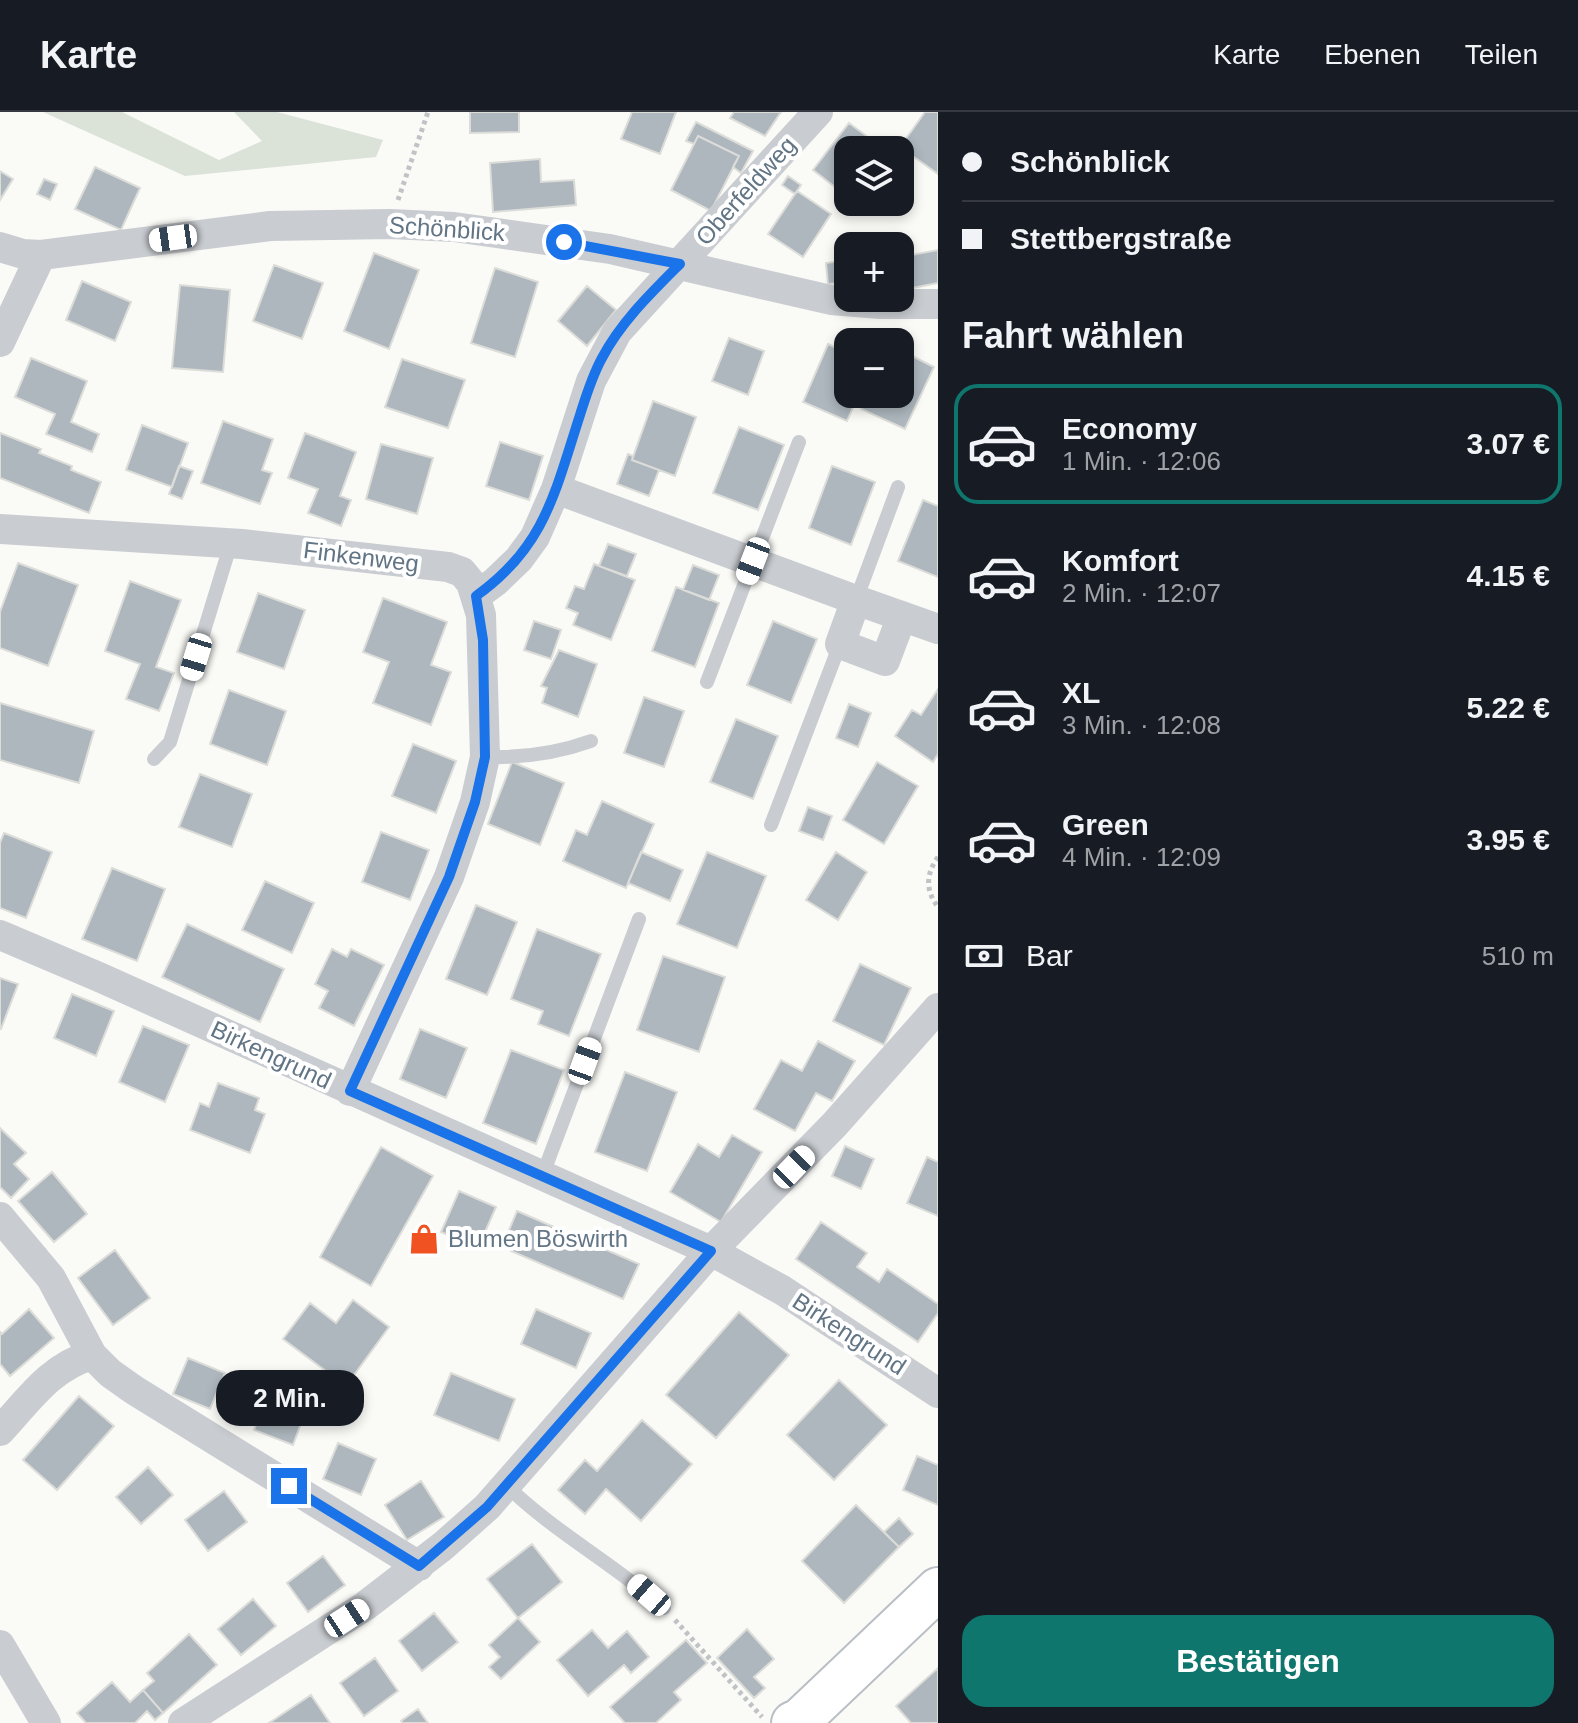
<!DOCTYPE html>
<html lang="de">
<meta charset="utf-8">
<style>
body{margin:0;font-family:Helvetica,sans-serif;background:#20242c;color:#f1f3f6;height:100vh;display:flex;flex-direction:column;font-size:30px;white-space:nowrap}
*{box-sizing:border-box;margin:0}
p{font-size:26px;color:#9ea1a6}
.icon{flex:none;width:44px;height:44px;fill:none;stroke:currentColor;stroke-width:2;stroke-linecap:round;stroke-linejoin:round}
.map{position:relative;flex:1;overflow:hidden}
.side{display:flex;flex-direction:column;background:#171b24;width:640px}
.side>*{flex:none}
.hud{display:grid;align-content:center;height:176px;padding:0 24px;background:#171b24}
.controls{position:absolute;left:834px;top:24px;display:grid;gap:16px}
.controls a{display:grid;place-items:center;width:80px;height:80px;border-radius:16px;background:#171b24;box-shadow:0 4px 12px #0003;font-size:40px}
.end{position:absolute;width:36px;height:36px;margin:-18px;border:10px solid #1a73e8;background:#fff;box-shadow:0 0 0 4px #fff}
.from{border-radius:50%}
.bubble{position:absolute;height:56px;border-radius:24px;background:#171b24;box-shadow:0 4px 12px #0003;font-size:26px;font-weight:800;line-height:56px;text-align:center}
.car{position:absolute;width:24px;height:48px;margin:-24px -12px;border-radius:10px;box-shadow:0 0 6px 2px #0007;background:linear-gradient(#fff 24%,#345 0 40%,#fff 0 76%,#345 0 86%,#fff 0)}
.hud b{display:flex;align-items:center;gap:28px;height:76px;font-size:30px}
.hud b+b{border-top:2px solid #363941}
.hud i{width:20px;height:20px;background:#f1f3f6}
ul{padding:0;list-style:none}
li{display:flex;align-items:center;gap:24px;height:120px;margin:0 16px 12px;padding:0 8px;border:4px solid transparent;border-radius:24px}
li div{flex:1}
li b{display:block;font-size:30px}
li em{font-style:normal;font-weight:800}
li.active{border-color:#0f766e}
li>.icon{width:72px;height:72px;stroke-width:1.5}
h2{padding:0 24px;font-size:36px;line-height:96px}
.pay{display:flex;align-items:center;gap:20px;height:88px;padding:0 24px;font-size:30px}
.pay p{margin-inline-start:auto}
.action{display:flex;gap:16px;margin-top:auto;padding:16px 24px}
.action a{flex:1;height:92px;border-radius:24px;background:#0f766e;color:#fff;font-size:32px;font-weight:800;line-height:92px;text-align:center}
header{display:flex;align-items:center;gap:48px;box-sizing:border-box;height:112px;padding:0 40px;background:#171b24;border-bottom:2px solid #363941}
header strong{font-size:38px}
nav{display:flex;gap:44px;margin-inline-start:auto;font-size:28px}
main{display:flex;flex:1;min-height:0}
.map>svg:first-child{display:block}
</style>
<header>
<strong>Karte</strong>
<nav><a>Karte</a><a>Ebenen</a><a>Teilen</a></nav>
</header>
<main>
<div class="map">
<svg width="938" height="1611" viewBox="0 0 938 1611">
<rect width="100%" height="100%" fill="#fafaf7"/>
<path fill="#dbe2d8" d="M 43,0 L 122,0 L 219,48 L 262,29 L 234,0 L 277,0 L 383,28 L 376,45 L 185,64 Z"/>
<path fill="#adb7bd" stroke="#dcdcd9" stroke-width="2" d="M 470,0 L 519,0 L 519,20 L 470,21 Z
M 632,0 L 676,0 L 660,42 L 621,27 Z
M 734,0 L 781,0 L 765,24 L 730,6 Z
M 925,0 L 938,0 L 938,62 L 900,35 Z
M 696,10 L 753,39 L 741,61 L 733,55 L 739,44 L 698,24 L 694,32 L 686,29 Z
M 849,11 L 885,38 L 848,38 L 848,85 L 813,58 Z
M 698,24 L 739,44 L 711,99 L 671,78 Z
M 540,47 L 541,70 L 574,68 L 576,93 L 493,100 L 490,51 Z
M 95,55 L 140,76 L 121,118 L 75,97 Z
M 0,59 L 13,67 L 0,88 Z
M 788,64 L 801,73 L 795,82 L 782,73 Z
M 44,67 L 57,72 L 50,88 L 37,82 Z
M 797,79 L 831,102 L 803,145 L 768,122 Z
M 878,125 L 879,134 L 848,134 L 848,170 L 828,172 L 826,151 L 841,149 L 838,129 Z
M 938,138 L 938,171 L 912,176 L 906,144 Z
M 374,141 L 419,158 L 389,237 L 344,219 Z
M 274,153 L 323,171 L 302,227 L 253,209 Z
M 495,156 L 538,170 L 515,245 L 471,231 Z
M 82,169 L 131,190 L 115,229 L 66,208 Z
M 180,173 L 230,178 L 223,260 L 172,256 Z
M 587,174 L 616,198 L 587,234 L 558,209 Z
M 729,226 L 764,239 L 748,283 L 712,269 Z
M 828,232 L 848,241 L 848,282 L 859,282 L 847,309 L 803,290 Z
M 900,238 L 934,255 L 905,317 L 861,297 L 868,282 L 900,282 Z
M 31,246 L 87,269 L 71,310 L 99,322 L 92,340 L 46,322 L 55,302 L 15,285 Z
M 402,247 L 465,268 L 448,316 L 385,295 Z
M 653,289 L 696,305 L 675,364 L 632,348 Z
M 223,309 L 273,327 L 262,358 L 272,361 L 260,392 L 201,371 Z
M 142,313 L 188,331 L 172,375 L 126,358 Z
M 739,315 L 784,333 L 758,398 L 713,381 Z
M 0,321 L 41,337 L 39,341 L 72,354 L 71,358 L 101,370 L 89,401 L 0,366 Z
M 305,321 L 356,340 L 340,384 L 351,388 L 341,414 L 308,401 L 318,377 L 288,366 Z
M 500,330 L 543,344 L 529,388 L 486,374 Z
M 381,332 L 433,346 L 417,402 L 366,387 Z
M 628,342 L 633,344 L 632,348 L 659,358 L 649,384 L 617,372 Z
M 179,354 L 193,359 L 182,387 L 169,382 Z
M 832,354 L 875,370 L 851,433 L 809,416 Z
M 923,388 L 938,394 L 938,465 L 898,449 Z
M 608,432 L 636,442 L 627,464 L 599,454 Z
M 18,451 L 78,473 L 48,554 L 0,536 L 0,500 Z
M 594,452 L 635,468 L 611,528 L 573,513 L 578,501 L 566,496 L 575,474 L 584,477 Z
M 693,453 L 719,463 L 709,488 L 683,478 Z
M 130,469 L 181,488 L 156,555 L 174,561 L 159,599 L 126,587 L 140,552 L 105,539 Z
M 676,475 L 719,491 L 695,555 L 652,539 Z
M 258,481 L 305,498 L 284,557 L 237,540 Z
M 383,486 L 447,510 L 431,553 L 451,560 L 431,613 L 373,591 L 389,550 L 363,540 Z
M 534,509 L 561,518 L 551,547 L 524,538 Z
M 773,509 L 817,527 L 791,591 L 747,573 Z
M 559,538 L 597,552 L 578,605 L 542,591 L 547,576 L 541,574 Z
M 938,577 L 938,642 L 933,650 L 895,624 L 912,598 L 921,603 Z
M 229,578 L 286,599 L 267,653 L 210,632 Z
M 644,585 L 684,599 L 664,655 L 624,641 Z
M 0,591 L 94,619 L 79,671 L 0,648 Z
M 849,592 L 871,601 L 858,635 L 836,626 Z
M 736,607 L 778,624 L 753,687 L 710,670 Z
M 413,632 L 456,649 L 436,701 L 392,684 Z
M 512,650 L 564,671 L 540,733 L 488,712 Z
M 877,650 L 918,674 L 884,732 L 843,708 Z
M 200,662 L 252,682 L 232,735 L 179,715 Z
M 602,689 L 654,712 L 626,776 L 563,749 L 576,718 L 587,723 Z
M 808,695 L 832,704 L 823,728 L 799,719 Z
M 381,720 L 429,738 L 410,788 L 362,770 Z
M 4,721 L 52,740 L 26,806 L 0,796 L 0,731 Z
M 641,740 L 683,758 L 670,789 L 628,771 Z
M 707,740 L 766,764 L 737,836 L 677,812 Z
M 836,740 L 867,760 L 838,808 L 806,788 Z
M 112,756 L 165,777 L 137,849 L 82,827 Z
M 265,769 L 314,791 L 292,841 L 242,818 Z
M 476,793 L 517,810 L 487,883 L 446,867 Z
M 187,812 L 284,857 L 260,910 L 162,865 Z
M 537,817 L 601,842 L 569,924 L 538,912 L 543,899 L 511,887 Z
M 332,837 L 347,845 L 351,837 L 384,853 L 354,914 L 319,896 L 328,879 L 315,872 Z
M 663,844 L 725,865 L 699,940 L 637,918 Z
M 860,852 L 911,876 L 884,933 L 833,909 Z
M 0,866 L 18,872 L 1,917 L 0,917 Z
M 72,882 L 114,899 L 96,944 L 54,926 Z
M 143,914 L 189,933 L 165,990 L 119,970 Z
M 420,917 L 467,936 L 446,986 L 400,967 Z
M 818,929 L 855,949 L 832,989 L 816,981 L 795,1019 L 754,997 L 781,948 L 802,959 Z
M 511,938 L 564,958 L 536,1032 L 483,1011 Z
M 625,960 L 677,980 L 647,1059 L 595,1040 Z
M 218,971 L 259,986 L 255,998 L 265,1002 L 250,1041 L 190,1018 L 200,991 L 209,995 Z
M 0,1016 L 26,1041 L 14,1052 L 29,1067 L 11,1086 L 0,1075 Z
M 732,1023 L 762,1040 L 721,1110 L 670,1080 L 698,1032 L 719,1045 Z
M 845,1034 L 874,1047 L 861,1077 L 832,1064 Z
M 381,1035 L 433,1064 L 371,1174 L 320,1145 Z
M 927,1045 L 938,1050 L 938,1104 L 907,1091 Z
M 52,1060 L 87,1102 L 54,1130 L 18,1089 Z
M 459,1079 L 496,1095 L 478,1136 L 441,1120 Z
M 517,1099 L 639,1152 L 623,1187 L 502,1135 Z
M 821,1110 L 867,1141 L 857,1155 L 879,1170 L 887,1157 L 938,1192 L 938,1201 L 918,1230 L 796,1147 Z
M 115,1138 L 150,1186 L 113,1213 L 78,1166 Z
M 353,1188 L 389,1215 L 346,1274 L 283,1227 L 310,1191 L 336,1211 Z
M 29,1197 L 54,1226 L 10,1264 L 0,1252 L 0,1220 L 2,1222 Z
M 536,1197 L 591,1221 L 576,1256 L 521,1232 Z
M 739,1200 L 789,1243 L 716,1326 L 666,1283 Z
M 188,1246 L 225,1261 L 210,1297 L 173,1282 Z
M 451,1261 L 515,1287 L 499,1329 L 434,1303 Z
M 839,1268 L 887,1313 L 834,1368 L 787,1323 Z
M 269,1280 L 307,1295 L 293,1333 L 254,1318 Z
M 79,1284 L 114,1314 L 57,1378 L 23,1348 Z
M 642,1308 L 692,1352 L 641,1409 L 606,1377 L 585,1402 L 558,1378 L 585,1348 L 597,1359 Z
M 338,1331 L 376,1347 L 361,1383 L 323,1367 Z
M 917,1344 L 938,1353 L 938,1393 L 903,1378 Z
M 148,1355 L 173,1383 L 141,1412 L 116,1385 Z
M 421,1369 L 444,1405 L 407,1428 L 385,1393 Z
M 224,1379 L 247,1410 L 208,1439 L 185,1408 Z
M 856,1393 L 899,1435 L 844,1491 L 802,1449 Z
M 899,1406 L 913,1422 L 899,1435 L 884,1420 Z
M 532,1432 L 562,1470 L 518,1506 L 487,1467 Z
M 323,1444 L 345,1473 L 308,1500 L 287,1471 Z
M 253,1487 L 276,1514 L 241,1543 L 218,1517 Z
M 434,1501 L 458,1530 L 422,1559 L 399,1529 Z
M 518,1506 L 540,1530 L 501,1567 L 489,1555 L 500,1545 L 489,1533 Z
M 747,1517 L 774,1547 L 754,1565 L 765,1576 L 754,1586 L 717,1546 Z
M 592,1518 L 608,1536 L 627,1519 L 649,1545 L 631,1561 L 624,1553 L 588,1584 L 557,1548 Z
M 189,1522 L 217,1553 L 163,1601 L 143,1578 L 154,1569 L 147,1561 Z
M 686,1528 L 707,1551 L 674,1580 L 681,1588 L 656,1611 L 625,1611 L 610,1595 Z
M 375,1546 L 398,1579 L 364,1604 L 340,1571 Z
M 938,1556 L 938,1611 L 911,1611 L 896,1594 Z
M 112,1570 L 130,1590 L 143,1578 L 163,1601 L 155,1608 L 147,1599 L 135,1611 L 86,1611 L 77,1601 Z
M 311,1583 L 330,1611 L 269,1611 Z
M 418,1597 L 428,1611 L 403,1611 L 401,1609 Z"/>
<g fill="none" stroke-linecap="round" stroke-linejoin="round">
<g stroke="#b9bfc4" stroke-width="46">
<path id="secondary" d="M 793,1611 L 800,1608 L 938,1477"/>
</g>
<path stroke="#c0c3c5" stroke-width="5" stroke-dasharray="4 4" stroke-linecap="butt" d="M 398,88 L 428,0
M 938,745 C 926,762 925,778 938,795
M 675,1508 L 762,1605"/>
<path stroke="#c9cdd1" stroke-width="14" d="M 856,488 L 898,375
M 707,570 L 799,330
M 485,645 C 522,646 555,642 591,629
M 154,647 L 170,630 L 231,431
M 771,713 L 840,532
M 543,1062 L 639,807
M 506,1373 C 554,1420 614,1452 664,1496"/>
<path stroke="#c9cdd1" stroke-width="30" d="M 0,135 L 23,142 L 41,143 L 270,114 L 390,112 L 454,115 L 610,137 L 831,188 L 880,192 L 938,192
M 0,230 L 41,143
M 556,377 L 856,488
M 0,417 L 242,432 L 448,455 L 462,460 L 471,471 L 481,503 L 485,645 L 475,690 L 449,765 L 350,979
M 476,484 L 495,470 L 519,447 L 535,425 L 556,377 L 591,269 L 617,220 L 818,0
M 902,504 L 885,549 L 840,532 L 856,488 L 938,517
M 0,823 L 99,865 L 711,1139 L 782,1178 L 938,1281
M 0,1105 L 51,1166 L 92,1243
M 0,1319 C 29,1288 50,1255 92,1243 L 110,1261 L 134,1278 L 419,1454
M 0,1533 L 46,1611
M 183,1611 L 365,1494 L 443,1434 L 487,1395 L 711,1139 L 835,1012 L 938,896"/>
<use href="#secondary" stroke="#fff" stroke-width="42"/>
</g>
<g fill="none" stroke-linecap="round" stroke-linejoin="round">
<path stroke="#1a73e8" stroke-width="10" d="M 289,1374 L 419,1454 L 487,1395 L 711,1139 L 350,979 L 449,765 L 475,690 L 485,645 L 483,528 L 476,484 C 545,435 555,380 580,303 C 586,284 592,264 602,246 C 621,210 651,181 680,152 L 564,130"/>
</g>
<defs>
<g id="shop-bare" transform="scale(2.4)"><path d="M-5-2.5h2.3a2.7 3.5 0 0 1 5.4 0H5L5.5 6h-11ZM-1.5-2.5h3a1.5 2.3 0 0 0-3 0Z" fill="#f05221" stroke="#fff" stroke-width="2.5" paint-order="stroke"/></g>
</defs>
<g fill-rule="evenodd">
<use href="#shop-bare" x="424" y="1127"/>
</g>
<g text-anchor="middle" stroke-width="8" stroke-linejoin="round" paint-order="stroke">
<g font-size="24" fill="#627585" stroke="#fff">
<text transform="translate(746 79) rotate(-48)" y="8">Oberfeldweg</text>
<text transform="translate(447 117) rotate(4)" y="8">Schönblick</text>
<text transform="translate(361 445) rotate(7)" y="8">Finkenweg</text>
<text transform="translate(271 943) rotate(25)" y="8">Birkengrund</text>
<text transform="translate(849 1222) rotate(33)" y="8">Birkengrund</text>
</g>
<g font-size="24" fill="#627585" stroke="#fff" text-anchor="start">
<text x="448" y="1135">Blumen Böswirth</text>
</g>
</g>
</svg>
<div class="controls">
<a><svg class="icon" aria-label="layers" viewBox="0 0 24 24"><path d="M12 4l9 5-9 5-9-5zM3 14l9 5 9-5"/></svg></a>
<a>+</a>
<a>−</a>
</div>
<i class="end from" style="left:564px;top:130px"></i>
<i class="end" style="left:289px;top:1374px"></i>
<div class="bubble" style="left:216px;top:1258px;width:148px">2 Min.</div>
<i class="car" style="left:173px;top:126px;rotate:262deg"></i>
<i class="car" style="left:753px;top:449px;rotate:201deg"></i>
<i class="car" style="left:196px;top:545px;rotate:197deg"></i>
<i class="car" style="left:585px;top:949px;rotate:20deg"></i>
<i class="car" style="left:794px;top:1055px;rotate:44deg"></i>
<i class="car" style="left:649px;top:1483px;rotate:311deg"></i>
<i class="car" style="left:347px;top:1506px;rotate:57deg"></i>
</div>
<section class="side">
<div class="hud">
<b><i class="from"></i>Schönblick</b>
<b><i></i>Stettbergstraße</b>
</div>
<h2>Fahrt wählen</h2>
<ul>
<li class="active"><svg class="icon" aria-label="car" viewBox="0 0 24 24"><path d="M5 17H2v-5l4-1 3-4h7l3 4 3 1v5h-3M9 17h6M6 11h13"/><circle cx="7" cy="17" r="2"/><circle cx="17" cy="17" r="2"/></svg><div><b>Economy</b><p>1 Min. · 12:06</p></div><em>3.07 €</em></li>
<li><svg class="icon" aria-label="car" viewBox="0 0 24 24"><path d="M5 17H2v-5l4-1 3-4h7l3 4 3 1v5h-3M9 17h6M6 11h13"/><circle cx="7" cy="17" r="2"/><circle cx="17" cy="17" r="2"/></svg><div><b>Komfort</b><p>2 Min. · 12:07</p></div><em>4.15 €</em></li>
<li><svg class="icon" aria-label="car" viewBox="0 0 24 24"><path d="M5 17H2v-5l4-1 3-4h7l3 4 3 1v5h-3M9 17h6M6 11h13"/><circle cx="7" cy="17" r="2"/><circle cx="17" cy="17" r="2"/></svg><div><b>XL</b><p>3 Min. · 12:08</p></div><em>5.22 €</em></li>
<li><svg class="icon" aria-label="car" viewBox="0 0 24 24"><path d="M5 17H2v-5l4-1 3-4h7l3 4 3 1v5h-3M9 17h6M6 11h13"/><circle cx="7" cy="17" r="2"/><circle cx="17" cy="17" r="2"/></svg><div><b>Green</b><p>4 Min. · 12:09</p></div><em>3.95 €</em></li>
</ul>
<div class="pay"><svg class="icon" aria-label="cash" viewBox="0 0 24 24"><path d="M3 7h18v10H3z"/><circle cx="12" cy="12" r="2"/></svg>Bar<p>510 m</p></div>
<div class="action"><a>Bestätigen</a></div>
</section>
</main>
